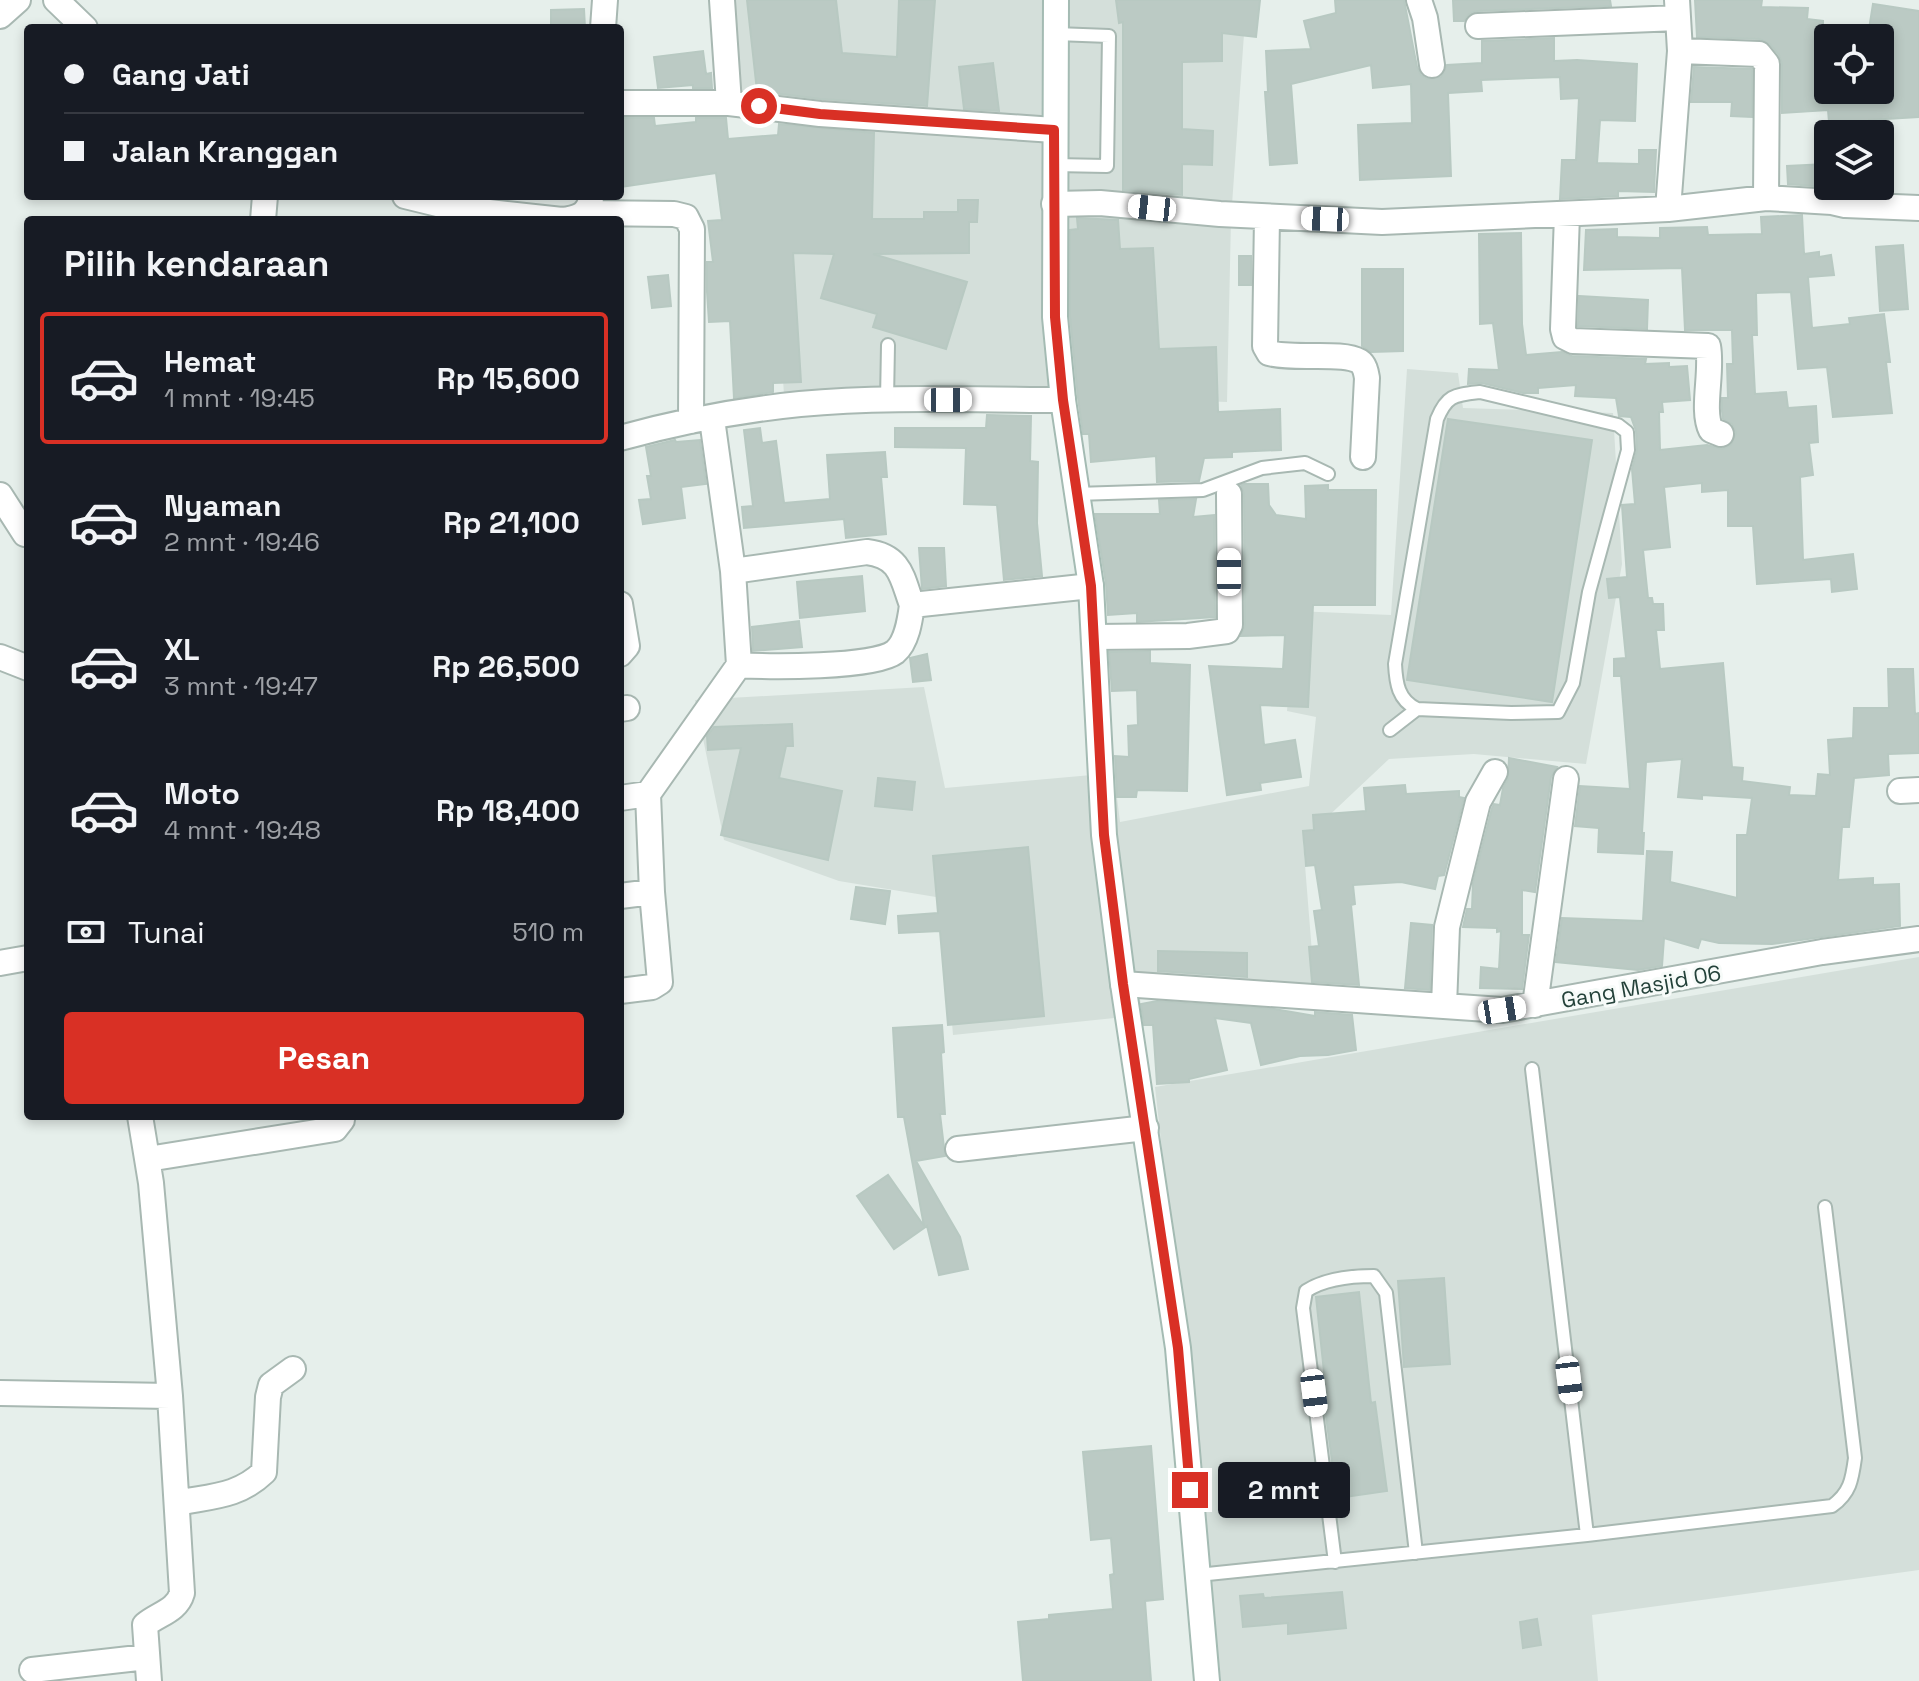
<!DOCTYPE html>
<html lang="id">
<meta charset="utf-8">
<style>
body{margin:0;font-family:"Space Grotesk",sans-serif;background:#242831;color:#f1f3f6;height:100vh;display:flex;flex-direction:column;font-size:30px;white-space:nowrap}
*{box-sizing:border-box;margin:0}
p{font-size:26px;color:#9ea1a6}
.icon{flex:none;width:44px;height:44px;fill:none;stroke:currentColor;stroke-width:2;stroke-linecap:round;stroke-linejoin:round}
.map{position:relative;flex:1;overflow:hidden}
.sheet{position:absolute;left:24px;top:216px;width:600px;height:904px;display:flex;flex-direction:column;background:#171b24;border-radius:8px;box-shadow:0 4px 12px #0003}
.sheet>*{flex:none}
.guide{position:absolute;left:24px;top:24px;width:600px;height:176px;border-radius:8px;box-shadow:0 4px 12px #0003;display:grid;align-content:center;height:176px;padding:0 40px;background:#171b24}
.controls{position:absolute;left:1814px;top:24px;display:grid;gap:16px}
.controls a{display:grid;place-items:center;width:80px;height:80px;border-radius:8px;background:#171b24;box-shadow:0 4px 12px #0003;font-size:40px}
.end{position:absolute;width:36px;height:36px;margin:-18px;border:10px solid #d93025;background:#fff;box-shadow:0 0 0 4px #fff}
.from{border-radius:50%}
.bubble{position:absolute;height:56px;border-radius:8px;background:#171b24;box-shadow:0 4px 12px #0003;font-size:26px;font-weight:800;line-height:56px;text-align:center}
.car{position:absolute;width:24px;height:48px;margin:-24px -12px;border-radius:10px;box-shadow:0 0 6px 2px #0007;background:linear-gradient(#fff 24%,#345 0 40%,#fff 0 76%,#345 0 86%,#fff 0)}
.guide b{display:flex;align-items:center;gap:28px;height:76px;font-size:30px}
.guide b+b{border-top:2px solid #363941}
.guide i{width:20px;height:20px;background:#f1f3f6}
ul{padding:0;list-style:none}
li{display:flex;align-items:center;gap:24px;height:132px;margin:0 16px 12px;padding:0 24px;border:4px solid transparent;border-radius:8px}
li div{flex:1}
li b{display:block;font-size:30px}
li em{font-style:normal;font-weight:800}
li.current{border-color:#d93025}
li>.icon{width:72px;height:72px;stroke-width:1.5}
h2{padding:0 40px;font-size:36px;line-height:96px}
.pay{display:flex;align-items:center;gap:20px;height:88px;padding:0 40px;font-size:30px}
.pay p{margin-inline-start:auto}
.primary-button{display:flex;gap:16px;margin-top:auto;padding:16px 40px}
.primary-button a{flex:1;height:92px;border-radius:8px;background:#d93025;color:#fff;font-size:32px;font-weight:800;line-height:92px;text-align:center}
.map>svg:first-child{display:block}
</style>
<div class="map">
<svg width="1919" height="1681" viewBox="0 0 1919 1681">
<rect width="100%" height="100%" fill="#e6efeb"/>
<path fill="#d4dfda" d="M 726,0 L 1126,0 L 1123,31 L 1244,34 L 1231,219 L 1227,402 L 909,390 L 784,395 L 775,253 L 787,109 L 735,106 Z
M 1407,369 L 1458,373 L 1463,408 L 1613,413 L 1622,564 L 1586,764 L 1474,754 L 1389,759 L 1303,840 L 1316,1003 L 1138,989 L 1143,1015 L 953,1035 L 942,898 L 839,881 L 724,840 L 695,700 L 924,687 L 945,788 L 1114,773 L 1120,822 L 1309,786 L 1316,717 L 1287,711 L 1295,611 L 1391,615 Z
M 1919,957 L 1919,1570 L 1592,1615 L 1598,1681 L 1221,1681 L 1155,1087 Z"/>
<path fill="#bbcac4" stroke="#b8c9c2" stroke-width="2" d="M 747,0 L 836,0 L 842,53 L 897,57 L 899,0 L 935,0 L 927,106 L 821,99 L 757,91 Z
M 1116,0 L 1260,0 L 1256,37 L 1222,33 L 1222,61 L 1182,62 L 1182,129 L 1213,131 L 1212,165 L 1182,164 L 1182,195 L 1123,190 L 1123,22 L 1119,23 Z
M 1335,0 L 1404,0 L 1417,67 L 1421,75 L 1427,79 L 1441,77 L 1447,65 L 1482,63 L 1482,41 L 1554,38 L 1554,61 L 1577,60 L 1637,64 L 1635,121 L 1600,120 L 1597,163 L 1639,164 L 1639,150 L 1656,150 L 1654,192 L 1618,191 L 1618,196 L 1560,199 L 1562,160 L 1576,160 L 1579,98 L 1561,99 L 1560,77 L 1481,80 L 1482,91 L 1448,93 L 1451,176 L 1360,180 L 1358,125 L 1412,123 L 1411,84 L 1373,88 L 1371,65 L 1291,84 L 1297,163 L 1270,165 L 1265,92 L 1268,92 L 1266,51 L 1311,49 L 1304,21 L 1336,13 Z
M 1453,0 L 1610,0 L 1611,6 L 1477,11 L 1469,14 L 1464,21 L 1454,21 Z
M 1695,0 L 1762,0 L 1761,7 L 1808,8 L 1807,19 L 1823,21 L 1823,88 L 1826,90 L 1880,90 L 1880,29 L 1869,29 L 1873,4 L 1919,11 L 1919,117 L 1869,120 L 1870,134 L 1830,134 L 1828,110 L 1782,113 L 1782,64 L 1779,55 L 1770,44 L 1760,39 L 1697,37 Z
M 584,9 L 585,28 L 551,28 L 551,10 Z
M 703,51 L 706,74 L 711,73 L 712,88 L 693,88 L 693,85 L 658,88 L 654,57 Z
M 993,63 L 999,111 L 964,109 L 959,67 Z
M 1694,67 L 1752,69 L 1752,117 L 1731,116 L 1732,102 L 1691,102 Z
M 620,118 L 654,118 L 655,126 L 696,122 L 696,118 L 726,118 L 728,139 L 778,135 L 779,124 L 874,133 L 872,219 L 924,219 L 924,212 L 958,212 L 958,200 L 978,200 L 977,222 L 969,222 L 969,253 L 873,254 L 967,282 L 946,349 L 873,327 L 877,314 L 821,298 L 834,254 L 793,253 L 801,382 L 773,383 L 773,392 L 734,398 L 730,321 L 709,322 L 707,292 L 707,262 L 713,262 L 708,221 L 722,220 L 716,173 L 620,187 Z
M 1826,164 L 1827,187 L 1788,184 L 1787,166 Z
M 1802,215 L 1804,254 L 1819,252 L 1819,257 L 1831,255 L 1834,275 L 1808,277 L 1812,328 L 1850,324 L 1849,318 L 1884,314 L 1890,362 L 1886,362 L 1892,413 L 1833,417 L 1827,367 L 1798,369 L 1791,292 L 1756,293 L 1757,335 L 1752,335 L 1755,394 L 1786,392 L 1788,408 L 1816,406 L 1818,442 L 1809,443 L 1813,475 L 1800,477 L 1803,560 L 1853,554 L 1857,589 L 1832,592 L 1831,579 L 1757,584 L 1753,526 L 1728,526 L 1728,490 L 1702,492 L 1702,483 L 1664,487 L 1670,547 L 1643,550 L 1648,598 L 1652,598 L 1653,604 L 1663,604 L 1664,630 L 1656,630 L 1660,669 L 1723,663 L 1732,767 L 1743,768 L 1742,781 L 1790,787 L 1789,795 L 1816,796 L 1818,774 L 1830,775 L 1828,740 L 1853,738 L 1854,708 L 1889,708 L 1888,669 L 1913,669 L 1915,714 L 1919,713 L 1919,753 L 1888,754 L 1889,775 L 1854,778 L 1849,827 L 1842,827 L 1838,880 L 1873,878 L 1873,885 L 1899,884 L 1900,926 L 1772,944 L 1719,943 L 1701,939 L 1698,948 L 1664,938 L 1662,966 L 1638,970 L 1556,962 L 1562,918 L 1643,921 L 1647,851 L 1672,852 L 1670,882 L 1737,898 L 1737,835 L 1747,835 L 1752,798 L 1702,795 L 1702,799 L 1678,797 L 1682,759 L 1646,762 L 1642,833 L 1644,833 L 1643,854 L 1598,852 L 1599,828 L 1575,826 L 1580,786 L 1630,789 L 1621,676 L 1614,676 L 1614,659 L 1626,658 L 1620,597 L 1609,598 L 1607,579 L 1627,577 L 1622,505 L 1635,504 L 1632,469 L 1637,450 L 1636,431 L 1631,417 L 1619,416 L 1616,398 L 1575,396 L 1576,385 L 1538,388 L 1538,393 L 1523,393 L 1482,383 L 1468,384 L 1469,369 L 1499,370 L 1493,323 L 1480,324 L 1479,234 L 1521,233 L 1522,324 L 1526,355 L 1562,352 L 1572,356 L 1646,359 L 1645,364 L 1669,363 L 1669,367 L 1687,366 L 1690,400 L 1662,402 L 1663,412 L 1659,412 L 1660,450 L 1707,445 L 1722,449 L 1731,445 L 1736,433 L 1732,424 L 1723,419 L 1722,411 L 1722,398 L 1728,398 L 1727,364 L 1733,364 L 1732,330 L 1685,330 L 1682,268 L 1584,270 L 1586,230 L 1617,229 L 1617,237 L 1660,238 L 1660,228 L 1707,227 L 1708,235 L 1762,234 L 1761,217 Z
M 1077,218 L 1118,220 L 1120,249 L 1153,248 L 1159,349 L 1216,347 L 1218,412 L 1280,409 L 1281,450 L 1232,452 L 1232,457 L 1204,458 L 1199,481 L 1157,482 L 1156,456 L 1091,462 L 1089,434 L 1083,434 L 1078,398 L 1070,316 L 1070,230 L 1078,229 Z
M 1903,245 L 1908,309 L 1880,311 L 1876,247 Z
M 1239,256 L 1251,256 L 1251,285 L 1239,285 Z
M 1362,269 L 1403,269 L 1403,351 L 1371,352 L 1362,346 Z
M 668,275 L 671,306 L 652,308 L 648,277 Z
M 1579,296 L 1648,300 L 1647,329 L 1578,326 Z
M 987,415 L 1031,416 L 1030,461 L 1038,462 L 1037,523 L 1042,576 L 1004,580 L 997,505 L 964,504 L 966,448 L 895,447 L 895,428 L 986,428 Z
M 1448,419 L 1592,440 L 1552,702 L 1407,680 Z
M 760,428 L 762,443 L 776,441 L 784,503 L 830,499 L 827,455 L 885,452 L 887,477 L 881,477 L 886,534 L 846,538 L 844,519 L 744,528 L 742,507 L 753,506 L 744,430 Z
M 675,440 L 676,442 L 700,440 L 706,484 L 681,487 L 685,518 L 643,524 L 639,500 L 651,499 L 647,476 L 651,476 L 646,447 Z
M 1244,484 L 1268,484 L 1269,505 L 1276,515 L 1306,519 L 1305,486 L 1328,485 L 1328,490 L 1376,490 L 1375,605 L 1313,605 L 1308,707 L 1260,705 L 1264,745 L 1295,740 L 1301,777 L 1260,783 L 1261,790 L 1227,795 L 1209,666 L 1283,669 L 1285,635 L 1241,636 L 1245,625 L 1244,494 L 1241,485 Z
M 1196,499 L 1193,517 L 1214,515 L 1215,617 L 1137,622 L 1137,613 L 1108,615 L 1106,584 L 1095,514 L 1160,514 L 1159,500 Z
M 919,548 L 944,548 L 946,586 L 922,589 Z
M 862,576 L 865,611 L 800,618 L 797,582 Z
M 799,621 L 802,647 L 753,651 L 752,627 Z
M 1150,651 L 1150,663 L 1190,665 L 1187,791 L 1137,790 L 1136,797 L 1117,797 L 1115,756 L 1129,757 L 1128,726 L 1138,725 L 1137,690 L 1112,691 L 1109,652 Z
M 927,654 L 931,680 L 913,682 L 910,658 Z
M 792,724 L 793,746 L 786,746 L 779,778 L 842,791 L 828,860 L 721,835 L 741,748 L 708,750 L 707,736 L 714,727 Z
M 1509,758 L 1557,767 L 1551,777 L 1535,892 L 1522,890 L 1522,935 L 1529,935 L 1522,989 L 1480,988 L 1481,967 L 1499,969 L 1501,931 L 1497,932 L 1497,928 L 1463,927 L 1467,909 L 1472,909 L 1473,883 L 1492,808 L 1494,804 L 1500,805 L 1503,788 L 1508,779 Z
M 878,778 L 915,782 L 912,810 L 875,806 Z
M 1405,785 L 1406,794 L 1459,791 L 1459,797 L 1464,798 L 1444,875 L 1438,876 L 1435,889 L 1401,882 L 1353,885 L 1355,904 L 1351,905 L 1359,985 L 1312,982 L 1309,947 L 1319,946 L 1314,911 L 1322,910 L 1315,865 L 1306,866 L 1303,831 L 1314,830 L 1313,815 L 1366,811 L 1364,788 Z
M 1028,847 L 1044,1016 L 948,1025 L 940,931 L 899,933 L 898,916 L 938,913 L 933,856 Z
M 856,887 L 890,891 L 885,924 L 851,919 Z
M 1411,923 L 1432,925 L 1430,990 L 1405,988 Z
M 1158,951 L 1247,953 L 1247,977 L 1158,971 Z
M 1157,1001 L 1274,1009 L 1315,1016 L 1315,1012 L 1352,1015 L 1356,1050 L 1328,1055 L 1300,1056 L 1261,1065 L 1251,1023 L 1215,1018 L 1227,1070 L 1189,1079 L 1189,1082 L 1157,1084 L 1153,1025 L 1144,1025 L 1141,1004 Z
M 942,1025 L 944,1052 L 941,1053 L 945,1114 L 940,1114 L 945,1156 L 916,1161 L 960,1237 L 968,1269 L 939,1275 L 927,1226 L 894,1249 L 857,1196 L 888,1175 L 924,1226 L 904,1117 L 898,1117 L 893,1028 Z
M 1444,1278 L 1450,1364 L 1404,1367 L 1398,1281 Z
M 1359,1292 L 1371,1403 L 1375,1402 L 1387,1491 L 1337,1498 L 1325,1409 L 1328,1409 L 1316,1297 Z
M 1151,1446 L 1163,1599 L 1145,1601 L 1151,1681 L 1023,1681 L 1018,1622 L 1049,1619 L 1049,1615 L 1113,1609 L 1110,1575 L 1114,1574 L 1111,1538 L 1091,1540 L 1083,1452 Z
M 1342,1592 L 1346,1628 L 1288,1634 L 1288,1623 L 1243,1627 L 1240,1596 L 1263,1594 L 1264,1598 Z
M 1537,1619 L 1541,1645 L 1523,1648 L 1520,1622 Z"/>
<g fill="none" stroke-linecap="round" stroke-linejoin="round">
<g stroke="#a8b8b2" stroke-width="16">
<path id="service" d="M 1054,165 L 1107,166 L 1109,36 L 1056,34
M 887,400 L 888,345
M 1076,494 L 1203,490 L 1262,468 L 1305,463 L 1328,474
M 1390,730 L 1417,709 L 1511,713 L 1558,712 L 1573,683 L 1589,592 L 1628,450 L 1627,432 L 1618,425 L 1480,392 C 1454,395 1447,395 1437,419 L 1395,664 C 1396,683 1398,700 1417,709
M 1532,1069 L 1587,1535
M 1335,1562 L 1303,1308 L 1306,1291 C 1324,1279 1353,1276 1374,1276 L 1386,1293 L 1416,1553
M 1198,1575 L 1587,1535 L 1832,1506 C 1850,1493 1852,1480 1855,1458 L 1825,1207"/>
</g>
<g stroke="#a8b8b2" stroke-width="28">
<path id="minor" d="M 56,0 L 85,28
M 722,0 L 729,103
M 1419,0 L 1425,18 L 1432,65
M 0,16 L 18,0
M 1478,26 L 1678,18
M 603,28 L 605,0
M 1680,51 L 1759,54 L 1767,64 L 1766,198
M 620,103 L 729,103 L 820,114 L 1054,130
M 405,196 L 454,208 L 562,220 C 577,218 589,215 591,198
M 1054,204 L 1100,203 L 1220,214 L 1382,222 L 1668,209 L 1766,198 L 1832,202 L 1845,205 L 1919,208
M 1668,209 L 1680,51 L 1677,0
M 585,213 L 674,214 L 686,217 L 692,229 L 691,421
M 1567,215 L 1563,329 L 1565,337 L 1573,341 L 1708,346 C 1713,371 1701,410 1711,430 L 1721,434
M 1267,217 L 1265,346 L 1269,353 C 1293,360 1342,351 1359,361 C 1365,365 1366,372 1367,378 L 1363,457
M 263,220 L 265,196
M 712,419 L 733,571
M 620,438 C 678,422 740,410 800,404 C 887,396 975,400 1063,400
M 0,495 L 25,534
M 620,604 L 627,646 L 620,654
M 1095,637 L 1188,636 L 1227,631 L 1230,625 L 1229,494
M 0,657 L 28,668
M 739,665 C 768,667 874,668 895,652 C 907,642 910,620 912,605 L 1091,586
M 620,709 L 627,708
M 1900,791 L 1919,790
M 620,798 L 648,794
M 620,896 L 652,892
M 0,963 L 28,958
M 1123,984 L 1502,1010 L 1822,952 L 1919,939
M 620,991 L 652,987 L 660,982 L 652,892 L 648,794 L 739,665 L 733,571 L 867,552 C 901,556 902,578 912,605
M 1535,1005 L 1566,779
M 1444,1006 L 1447,927 L 1478,802 L 1495,772
M 140,1116 L 151,1183 L 170,1396 L 182,1593 C 177,1611 158,1614 145,1625 L 149,1681
M 958,1149 L 1146,1128
M 148,1159 L 335,1129 L 342,1120 L 342,1116
M 0,1393 L 170,1396
M 177,1503 C 211,1496 238,1497 264,1472 L 268,1397 L 271,1385 L 293,1369
M 32,1670 L 147,1657"/>
</g>
<g stroke="#a4bbb3" stroke-width="28">
<path id="secondary" d="M 1056,0 L 1055,317 L 1063,400 L 1091,586 L 1104,835 L 1123,984 L 1178,1348 L 1207,1681"/>
</g>
<use href="#service" stroke="#fff" stroke-width="12"/>
<use href="#minor" stroke="#fff" stroke-width="24"/>
<use href="#secondary" stroke="#fff" stroke-width="24"/>
</g>
<g fill="none" stroke-linecap="round" stroke-linejoin="round">
<path stroke="#d93025" stroke-width="10" d="M 759,106 L 820,114 L 1054,130 L 1055,317 L 1063,400 L 1091,586 L 1104,835 L 1123,984 L 1178,1348 L 1190,1490"/>
</g>
<g text-anchor="middle" stroke-width="6" stroke-linejoin="round" paint-order="stroke">
<g font-size="22" fill="#24423a" stroke="#f7fbf9">
<text transform="translate(1641 986) rotate(-10)" y="8">Gang Masjid 06</text>
</g>
</g>
</svg>
<div class="controls">
<a><svg class="icon" aria-label="locate" viewBox="0 0 24 24"><circle cx="12" cy="12" r="6"/><path d="M12 2v4M12 18v4M2 12h4M18 12h4"/></svg></a>
<a><svg class="icon" aria-label="layers" viewBox="0 0 24 24"><path d="M12 4l9 5-9 5-9-5zM3 14l9 5 9-5"/></svg></a>
</div>
<i class="end from" style="left:759px;top:106px"></i>
<i class="end" style="left:1190px;top:1490px"></i>
<div class="bubble" style="left:1218px;top:1462px;width:132px">2 mnt</div>
<i class="car" style="left:1152px;top:208px;rotate:276deg"></i>
<i class="car" style="left:1325px;top:219px;rotate:272deg"></i>
<i class="car" style="left:948px;top:400px;rotate:90deg"></i>
<i class="car" style="left:1229px;top:572px;rotate:0deg"></i>
<i class="car" style="left:1502px;top:1010px;rotate:81deg"></i>
<i class="car" style="left:1569px;top:1380px;rotate:173deg"></i>
<i class="car" style="left:1314px;top:1393px;rotate:173deg"></i>
<div class="guide">
<b><i class="from"></i>Gang Jati</b>
<b><i></i>Jalan Kranggan</b>
</div>
<section class="sheet">
<h2>Pilih kendaraan</h2>
<ul>
<li class="current"><svg class="icon" aria-label="car" viewBox="0 0 24 24"><path d="M5 17H2v-5l4-1 3-4h7l3 4 3 1v5h-3M9 17h6M6 11h13"/><circle cx="7" cy="17" r="2"/><circle cx="17" cy="17" r="2"/></svg><div><b>Hemat</b><p>1 mnt · 19:45</p></div><em>Rp 15,600</em></li>
<li><svg class="icon" aria-label="car" viewBox="0 0 24 24"><path d="M5 17H2v-5l4-1 3-4h7l3 4 3 1v5h-3M9 17h6M6 11h13"/><circle cx="7" cy="17" r="2"/><circle cx="17" cy="17" r="2"/></svg><div><b>Nyaman</b><p>2 mnt · 19:46</p></div><em>Rp 21,100</em></li>
<li><svg class="icon" aria-label="car" viewBox="0 0 24 24"><path d="M5 17H2v-5l4-1 3-4h7l3 4 3 1v5h-3M9 17h6M6 11h13"/><circle cx="7" cy="17" r="2"/><circle cx="17" cy="17" r="2"/></svg><div><b>XL</b><p>3 mnt · 19:47</p></div><em>Rp 26,500</em></li>
<li><svg class="icon" aria-label="car" viewBox="0 0 24 24"><path d="M5 17H2v-5l4-1 3-4h7l3 4 3 1v5h-3M9 17h6M6 11h13"/><circle cx="7" cy="17" r="2"/><circle cx="17" cy="17" r="2"/></svg><div><b>Moto</b><p>4 mnt · 19:48</p></div><em>Rp 18,400</em></li>
</ul>
<div class="pay"><svg class="icon" aria-label="cash" viewBox="0 0 24 24"><path d="M3 7h18v10H3z"/><circle cx="12" cy="12" r="2"/></svg>Tunai<p>510 m</p></div>
<div class="primary-button"><a>Pesan</a></div>
</section>
</div>
